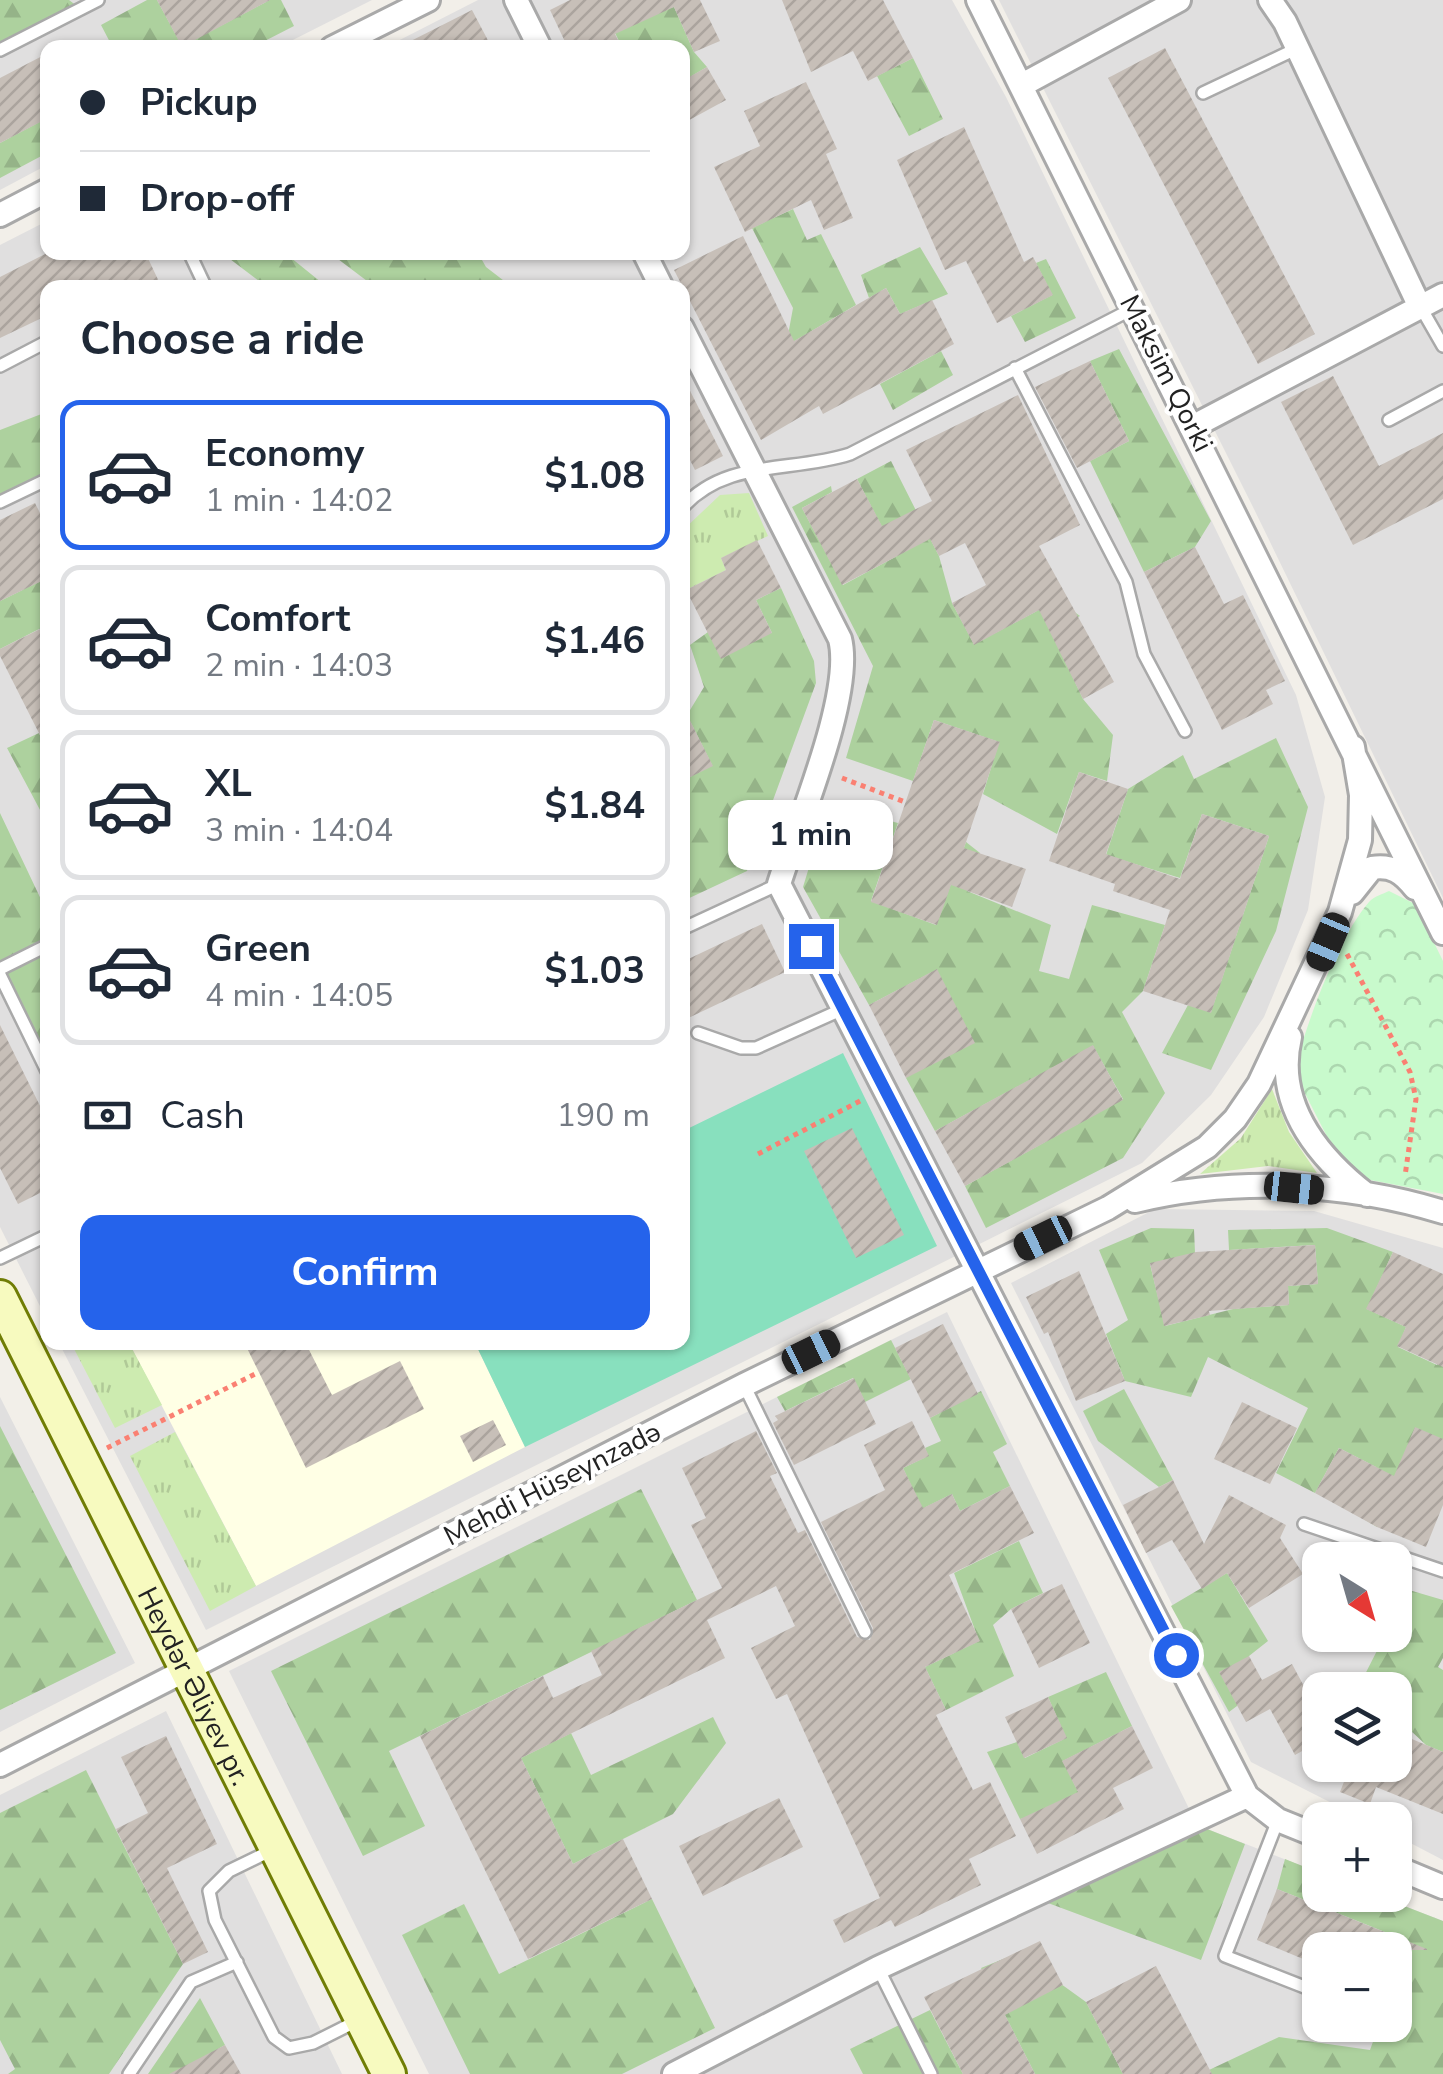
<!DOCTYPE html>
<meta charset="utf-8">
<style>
body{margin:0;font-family:"Nunito Sans",sans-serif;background:#f6f6f7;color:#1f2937;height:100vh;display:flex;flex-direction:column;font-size:38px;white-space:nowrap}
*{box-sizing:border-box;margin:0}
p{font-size:32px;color:#747a83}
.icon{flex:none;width:55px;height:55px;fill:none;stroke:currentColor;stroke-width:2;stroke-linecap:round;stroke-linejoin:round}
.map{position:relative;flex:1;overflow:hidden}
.details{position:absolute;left:40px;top:280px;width:650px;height:1070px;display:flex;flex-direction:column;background:#fff;border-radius:20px;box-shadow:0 2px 8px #0004}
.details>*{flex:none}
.banner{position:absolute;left:40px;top:40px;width:650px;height:220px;border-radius:20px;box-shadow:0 2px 8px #0004;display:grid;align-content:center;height:220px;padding:0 40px;background:#fff}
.needle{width:65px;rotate:143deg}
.fabs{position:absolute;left:1302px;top:1542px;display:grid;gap:20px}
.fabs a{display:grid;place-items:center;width:110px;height:110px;border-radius:20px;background:#fff;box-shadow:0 2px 8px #0004;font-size:50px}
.end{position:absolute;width:45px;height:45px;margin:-22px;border:12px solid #2563eb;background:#fff;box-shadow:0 0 0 5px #fff}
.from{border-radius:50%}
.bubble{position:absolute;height:70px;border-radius:20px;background:#fff;box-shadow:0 2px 8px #0004;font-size:32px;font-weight:700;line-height:70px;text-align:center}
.car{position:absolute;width:30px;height:60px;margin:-30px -15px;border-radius:12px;box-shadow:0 0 8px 2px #0007;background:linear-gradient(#222 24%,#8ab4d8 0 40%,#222 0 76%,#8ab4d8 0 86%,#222 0)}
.banner b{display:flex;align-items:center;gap:35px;height:95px;font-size:38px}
.banner b+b{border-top:2px solid #e0e1e3}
.banner i{width:25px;height:25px;background:#1f2937}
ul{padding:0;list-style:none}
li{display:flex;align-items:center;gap:30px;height:150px;margin:0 20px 15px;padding:0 20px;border:5px solid #e0e1e3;border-radius:20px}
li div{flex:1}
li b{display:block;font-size:38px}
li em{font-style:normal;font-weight:700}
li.selected{border-color:#2563eb}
li>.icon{width:90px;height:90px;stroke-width:1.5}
h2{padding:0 40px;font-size:45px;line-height:120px}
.pay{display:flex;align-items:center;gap:25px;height:110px;padding:0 40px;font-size:38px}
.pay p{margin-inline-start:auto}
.primary-button{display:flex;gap:20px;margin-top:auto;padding:20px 40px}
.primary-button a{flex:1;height:115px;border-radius:20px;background:#2563eb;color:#fff;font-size:40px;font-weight:700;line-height:115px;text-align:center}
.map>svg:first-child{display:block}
</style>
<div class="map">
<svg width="1443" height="2074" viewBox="0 0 1443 2074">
<defs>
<pattern id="grass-tufts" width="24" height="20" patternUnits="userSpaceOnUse" patternTransform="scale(2.5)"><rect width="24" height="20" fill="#cdebb0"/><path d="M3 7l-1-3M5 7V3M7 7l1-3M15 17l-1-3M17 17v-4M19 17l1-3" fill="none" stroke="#b0c997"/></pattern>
<pattern id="forest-firs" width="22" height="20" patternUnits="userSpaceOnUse" patternTransform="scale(2.5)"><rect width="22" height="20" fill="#add19e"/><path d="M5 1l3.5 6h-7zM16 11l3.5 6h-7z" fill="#95b388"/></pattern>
<pattern id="park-crowns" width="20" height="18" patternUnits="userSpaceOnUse" patternTransform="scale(2.5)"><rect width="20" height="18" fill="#c8facc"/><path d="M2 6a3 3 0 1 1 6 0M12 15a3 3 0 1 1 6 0" fill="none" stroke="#acd6af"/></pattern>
<pattern id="building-hatch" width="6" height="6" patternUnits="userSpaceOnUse" patternTransform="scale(2.5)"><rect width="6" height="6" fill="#c7bfb8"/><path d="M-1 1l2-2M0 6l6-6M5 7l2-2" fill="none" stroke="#aba49e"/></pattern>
</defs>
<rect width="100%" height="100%" fill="#f2efe9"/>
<path fill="#e0dfdf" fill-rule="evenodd" d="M 0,0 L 372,0 L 279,47 L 48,48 L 47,165 L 0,190 Z
M 478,0 L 952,0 L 1006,97 L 1296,695 L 1325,797 L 1308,910 L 1264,1017 L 1211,1095 L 1142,1163 L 206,1630 L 59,1343 L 682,1342 L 682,288 L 48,288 L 47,1320 L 0,1227 L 0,245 L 47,221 L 48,252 L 682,252 L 682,48 L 386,47 Z
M 999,0 L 1443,0 L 1443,898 L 1253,507 Z
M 1155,1209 L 1314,1211 L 1443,1248 L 1443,1860 L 1395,1835 L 1395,1820 L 1365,1820 L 1251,1762 L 1011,1283 ZM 1320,1560 L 1395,1560 L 1395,1635 L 1320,1635 ZM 1320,1690 L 1395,1690 L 1395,1765 L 1320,1765 Z
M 947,1312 L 1197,1825 L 1320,1873 L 1320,1895 L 1376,1895 L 1443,1921 L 1443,2074 L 429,2074 L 229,1671 ZM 1320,1950 L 1395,1950 L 1395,2025 L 1320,2025 Z
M 0,1397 L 135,1663 L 0,1732 Z
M 166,1711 L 342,2074 L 0,2074 L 0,1795 Z"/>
<path fill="#ffffe5" d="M 129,1343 L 475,1343 L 525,1447 L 256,1586 Z"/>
<path fill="url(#grass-tufts)" d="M 749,493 L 768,536 L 721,558 L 726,570 L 686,590 L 683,584 L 683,530 L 720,495 Z
M 1272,1089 L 1289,1132 L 1317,1173 L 1268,1166 L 1200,1174 L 1241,1138 Z
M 71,1343 L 129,1343 L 162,1405 L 115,1428 Z
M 175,1432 L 256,1586 L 210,1611 L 130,1456 Z"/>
<path fill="url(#forest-firs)" d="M 0,0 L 69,0 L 81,9 L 0,50 Z
M 147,0 L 157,0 L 182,46 L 270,0 L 281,0 L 294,26 L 253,47 L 113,48 L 101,25 Z
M 674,7 L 694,52 L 707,67 L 683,81 L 682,48 L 622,47 L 608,19 Z
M 913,58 L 943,119 L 909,136 L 877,76 Z
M 47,118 L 47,153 L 0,178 L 0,143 Z
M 793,209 L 807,240 L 821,234 L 856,305 L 786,346 L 793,308 L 752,228 Z
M 920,247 L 948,294 L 900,314 L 886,288 L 869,298 L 861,275 Z
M 222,253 L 285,253 L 327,287 L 288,287 L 285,283 L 267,287 Z
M 330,253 L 478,253 L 486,267 L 512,287 L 375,287 Z
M 1046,259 L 1076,318 L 1025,342 L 1011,316 L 1052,295 L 1036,263 Z
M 1119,349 L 1211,521 L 1195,547 L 1144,572 L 1090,461 L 1129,441 L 1090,361 Z
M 941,351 L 953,375 L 893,410 L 880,384 Z
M 44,413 L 47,479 L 0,502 L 0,430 Z
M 891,461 L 939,556 L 952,603 L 974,644 L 1058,600 L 1080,616 L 1051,631 L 1083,699 L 1113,735 L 1107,781 L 1079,772 L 1057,834 L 983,794 L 999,742 L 934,720 L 913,781 L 846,758 L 873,666 L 792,507 L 831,486 L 832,492 L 802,508 L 843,585 L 897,556 L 857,479 Z
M 47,578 L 47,625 L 0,649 L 0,601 Z
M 781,588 L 814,661 L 816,683 L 747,871 L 683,901 L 683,781 L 712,765 L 687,715 L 704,687 L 690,645 L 708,632 L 772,633 L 756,600 Z
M 39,733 L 47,751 L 47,823 L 7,748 Z
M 1276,738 L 1308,807 L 1276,931 L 1211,1070 L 1162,1053 L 1188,1005 L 1211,1012 L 1269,836 L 1202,814 L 1180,878 L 1106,855 L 1128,789 L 1183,755 L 1194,779 Z
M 828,805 L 898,823 L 871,901 L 936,925 L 966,842 L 980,853 L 967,891 L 1051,925 L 1039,971 L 1069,979 L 1092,905 L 1165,925 L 1143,991 L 1122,1012 L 1165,1093 L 1123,1158 L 986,1228 L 965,1186 L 1123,1099 L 1093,1046 L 935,1131 L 906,1078 L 936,970 L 869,1005 L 803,887 Z
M 0,813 L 47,912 L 47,1073 L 0,975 Z
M 1151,1228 L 1194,1229 L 1195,1253 L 1150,1264 L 1165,1326 L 1233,1309 L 1289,1305 L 1288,1286 L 1318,1284 L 1315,1245 L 1229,1250 L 1228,1230 L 1327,1228 L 1393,1252 L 1367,1309 L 1406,1327 L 1398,1347 L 1437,1365 L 1443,1353 L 1443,1439 L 1399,1474 L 1377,1527 L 1352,1512 L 1376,1467 L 1339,1448 L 1315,1493 L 1276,1473 L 1308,1408 L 1208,1357 L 1191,1397 L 1125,1381 L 1106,1334 L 1128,1320 L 1099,1250 Z
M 891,1340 L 911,1379 L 865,1402 L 853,1378 L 785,1411 L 777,1397 Z
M 1124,1389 L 1173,1480 L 1159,1487 L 1098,1441 L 1083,1411 Z
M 981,1391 L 1007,1444 L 993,1452 L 1010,1486 L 960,1511 L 952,1494 L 922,1509 L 903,1468 L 928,1456 L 925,1448 L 941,1441 L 930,1418 Z
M 0,1426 L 116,1653 L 0,1710 Z
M 641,1489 L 697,1600 L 389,1751 L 425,1826 L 363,1856 L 271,1671 Z
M 1019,1541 L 1043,1593 L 1011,1609 L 993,1625 L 1014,1676 L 946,1710 L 925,1667 L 979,1641 L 954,1573 Z
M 1227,1573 L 1268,1641 L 1249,1656 L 1237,1706 L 1229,1712 L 1171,1606 Z
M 1409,1590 L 1443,1600 L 1443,1658 L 1438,1667 L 1443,1670 L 1443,1752 L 1426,1745 L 1395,1716 L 1395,1690 L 1357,1690 L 1385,1635 L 1395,1635 L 1395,1616 Z
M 1106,1672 L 1132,1726 L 1063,1761 L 1085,1806 L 1020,1819 L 987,1752 L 1017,1742 L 1025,1758 L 1066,1738 L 1048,1697 Z
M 713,1717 L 726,1743 L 673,1814 L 573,1864 L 521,1758 L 571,1733 L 591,1775 Z
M 86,1770 L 183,1964 L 109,2074 L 8,2074 L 15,2069 L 0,2040 L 0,1813 Z
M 1197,1825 L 1245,1844 L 1201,1960 L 1048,1903 Z
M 1285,1859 L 1320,1873 L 1320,1895 L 1376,1895 L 1443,1921 L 1443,2074 L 1212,2074 L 1209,2070 L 1279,2037 L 1370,2050 L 1379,2025 L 1395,2025 L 1395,1980 L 1410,1942 L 1277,1889 Z
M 652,1899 L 715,2028 L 622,2074 L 470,2074 L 402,1935 L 464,1904 L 499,1974 Z
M 1018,1953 L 1086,2002 L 1123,2074 L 1035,2074 L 981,1968 Z
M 200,1998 L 225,2045 L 174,2074 L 148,2074 Z
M 930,2010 L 963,2074 L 863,2074 L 850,2049 Z"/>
<path fill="url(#park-crowns)" d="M 1389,891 L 1415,904 L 1443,961 L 1443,1194 L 1365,1179 L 1339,1160 L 1294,1072 C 1306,1024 1337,939 1369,902 C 1374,896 1383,894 1389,891 Z"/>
<path fill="#88e0be" d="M 843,1053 L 937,1246 L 525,1447 L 475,1343 L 682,1342 L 683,1131 Z"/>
<path fill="url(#building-hatch)" d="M 157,0 L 270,0 L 182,47 Z
M 570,0 L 700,0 L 720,41 L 694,52 L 674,7 L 615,34 L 622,48 L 568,48 L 550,10 Z
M 782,0 L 883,0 L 913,58 L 868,81 L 853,51 L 811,72 Z
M 472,10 L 492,48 L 397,48 Z
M 1165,48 L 1315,334 L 1258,364 L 1108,78 Z
M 48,53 L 48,118 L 0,143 L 0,78 Z
M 707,67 L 726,100 L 682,124 L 682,81 Z
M 806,82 L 837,149 L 826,154 L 853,218 L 824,230 L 811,200 L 745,232 L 714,167 L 760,146 L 744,111 Z
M 964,127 L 1024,262 L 1033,257 L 1053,295 L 997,323 L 966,261 L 945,270 L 897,160 Z
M 743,236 L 794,341 L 886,288 L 900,314 L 932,300 L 954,344 L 823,414 L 819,406 L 761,440 L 674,270 Z
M 49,252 L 145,252 L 162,288 L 48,288 L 48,315 L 0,338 L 0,277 Z
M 1090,361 L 1129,441 L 1077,468 L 1035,387 Z
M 682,375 L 723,456 L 695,470 L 682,444 Z
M 1333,376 L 1379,466 L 1443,433 L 1443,499 L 1353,545 L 1281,402 Z
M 1018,395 L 1080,525 L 1039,546 L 1114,682 L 1083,699 L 1039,610 L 974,645 L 952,603 L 986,585 L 965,543 L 939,556 L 930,539 L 842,585 L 802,508 L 857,479 L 882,526 L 932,501 L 906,450 Z
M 35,503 L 48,529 L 48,578 L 0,601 L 0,520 Z
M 757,540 L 781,588 L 756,600 L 772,633 L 721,659 L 686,590 L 726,570 L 721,558 Z
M 1195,547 L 1224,604 L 1243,595 L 1285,681 L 1266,690 L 1273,704 L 1222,730 L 1144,572 Z
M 48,625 L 48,751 L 0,656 L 0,649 Z
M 682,705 L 713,766 L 682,781 Z
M 934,720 L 1000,742 L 964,848 L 1026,869 L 1012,907 L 951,885 L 937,925 L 871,902 Z
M 1079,772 L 1128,789 L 1106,854 L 1180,879 L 1202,814 L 1269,836 L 1211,1013 L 1143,991 L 1170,910 L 1113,891 L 1115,884 L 1049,861 Z
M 762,924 L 785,972 L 682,1021 L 682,962 Z
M 937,969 L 975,1043 L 906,1078 L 869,1005 Z
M 0,1025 L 48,1122 L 48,1189 L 18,1204 L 0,1168 Z
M 1093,1045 L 1123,1100 L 965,1186 L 935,1131 Z
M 852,1128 L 904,1235 L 856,1258 L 804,1151 Z
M 1315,1245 L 1318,1284 L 1288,1286 L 1289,1305 L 1209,1311 L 1210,1315 L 1164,1326 L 1150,1263 L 1196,1252 Z
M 1393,1252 L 1443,1274 L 1443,1367 L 1397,1346 L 1406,1327 L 1366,1309 Z
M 1079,1271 L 1125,1381 L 1076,1401 L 1048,1332 L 1044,1334 L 1026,1297 Z
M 943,1324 L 978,1394 L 930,1418 L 895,1348 Z
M 244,1342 L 305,1342 L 332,1395 L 400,1361 L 424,1409 L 306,1468 Z
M 854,1378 L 876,1424 L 794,1465 L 773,1423 L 778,1420 L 775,1416 Z
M 1242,1402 L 1297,1428 L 1270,1484 L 1214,1459 Z
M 493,1420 L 506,1445 L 473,1462 L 460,1436 Z
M 912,1421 L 929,1456 L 903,1468 L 923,1508 L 952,1494 L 960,1511 L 1010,1486 L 1034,1533 L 949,1575 L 980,1641 L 925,1667 L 946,1710 L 936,1715 L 973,1790 L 990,1782 L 1016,1836 L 969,1859 L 981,1885 L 895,1927 L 891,1920 L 844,1943 L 833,1920 L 880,1898 L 787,1694 L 776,1699 L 751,1648 L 795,1626 L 776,1586 L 707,1620 L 725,1658 L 521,1758 L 573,1864 L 623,1839 L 652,1899 L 528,1959 L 420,1736 L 543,1676 L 553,1698 L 602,1675 L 591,1651 L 722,1588 L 691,1525 L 706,1518 L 682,1468 L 756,1431 L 777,1473 L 770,1476 L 798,1533 L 805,1530 L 857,1637 L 870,1640 L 873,1628 L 821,1522 L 885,1490 L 864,1445 Z
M 1415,1427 L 1443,1439 L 1443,1505 L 1426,1547 L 1377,1527 L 1315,1493 L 1339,1448 L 1394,1476 Z
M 1173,1480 L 1204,1544 L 1229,1495 L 1286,1525 L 1280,1538 L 1303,1574 L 1249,1608 L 1227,1573 L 1202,1589 L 1172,1540 L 1146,1553 L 1123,1505 Z
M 1062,1584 L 1090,1643 L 1039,1668 L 1011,1609 Z
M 1249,1656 L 1262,1680 L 1292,1664 L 1320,1716 L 1320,1741 L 1295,1755 L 1270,1709 L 1246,1722 L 1219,1672 Z
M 1048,1697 L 1067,1738 L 1024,1758 L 1005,1717 Z
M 1132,1726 L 1153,1768 L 1113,1788 L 1124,1809 L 1037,1854 L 1020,1819 L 1078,1792 L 1062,1761 Z
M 1395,1732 L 1443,1752 L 1443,1814 L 1376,1787 L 1370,1804 L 1340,1792 L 1347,1774 L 1326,1765 L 1395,1765 Z
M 166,1736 L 217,1844 L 167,1868 L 208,1952 L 183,1964 L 116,1829 L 148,1813 L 121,1757 Z
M 779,1798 L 803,1847 L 703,1896 L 679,1846 Z
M 1277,1889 L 1427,1949 L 1427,1950 L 1320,1950 L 1320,1966 L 1257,1940 Z
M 1040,1941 L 1063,1985 L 1005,2015 L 1035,2074 L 963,2074 L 924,1997 Z
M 1156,1966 L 1212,2074 L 1123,2074 L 1086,2002 Z
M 225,2045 L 241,2074 L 169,2074 Z"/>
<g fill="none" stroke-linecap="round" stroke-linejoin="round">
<g stroke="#a9a9a9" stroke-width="16">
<path id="service" d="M 0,50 L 98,0
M 1203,93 L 1298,48
M 189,252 L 206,288
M 1420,306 L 1443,346
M 0,366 L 48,341
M 1015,368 L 1126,582 L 1144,654 L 1185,731
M 1389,420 L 1443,391
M 0,502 L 48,479
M 682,508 C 726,458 792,473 850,454 L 1134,308
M 682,929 L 779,884
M 0,969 L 48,945
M 0,975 L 48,1073
M 698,1033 L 741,1048 L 756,1048 L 843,1009
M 0,1258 L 48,1235
M 744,1385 L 865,1632
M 1304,1524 L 1443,1571
M 1278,1820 L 1225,1956 L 1320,1993
M 272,1850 L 229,1871 L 209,1891 L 215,1920 L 274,2037 L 289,2048 L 313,2043 L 359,2020
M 878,1968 L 931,2074
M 129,2074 L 191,1982 L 237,1962"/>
</g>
<g stroke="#a9a9a9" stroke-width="28">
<path id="minor" d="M 516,0 L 540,48
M 978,0 L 1443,933
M 1270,0 L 1285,22 L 1419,305
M 332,48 L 428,0
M 1022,85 L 1179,0
M 0,215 L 48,190
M 644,252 L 662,288
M 682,328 L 840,639 C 854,694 797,826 779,884 L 1247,1796 L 1278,1820 L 1320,1837
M 1194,426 L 1443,295
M 1352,893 L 1372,868 C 1392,865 1402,872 1415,888
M 1290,1037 C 1274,1104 1318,1157 1367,1195
M 1135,1201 C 1234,1177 1346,1182 1443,1212
M 0,1765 L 744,1385 L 1108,1208 L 1207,1147 L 1235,1119 L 1259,1084 L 1340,912 L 1360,840 L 1361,795 L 1353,747
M 1395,1867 L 1443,1887
M 674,2074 L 878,1968 L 1247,1796"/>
</g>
<g stroke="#707d05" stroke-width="38">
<g id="secondary">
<path id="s1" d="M 0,1297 L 389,2074"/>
</g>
</g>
<path stroke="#fa8072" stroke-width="5" stroke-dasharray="5 5" stroke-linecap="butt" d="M 842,778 L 905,802
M 1347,954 L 1410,1072 L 1416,1099 L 1405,1176
M 758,1154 L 864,1099
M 107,1448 L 259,1372"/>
<use href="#service" stroke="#fff" stroke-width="11"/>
<use href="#minor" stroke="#fff" stroke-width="22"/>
<use href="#secondary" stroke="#f7fabf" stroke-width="32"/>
</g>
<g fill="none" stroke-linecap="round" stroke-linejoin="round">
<path stroke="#2563eb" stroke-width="12" d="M 811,946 L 1176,1655"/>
</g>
<g text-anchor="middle" stroke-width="8" stroke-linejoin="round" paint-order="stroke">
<g font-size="28" fill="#222" stroke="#fff">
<text transform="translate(1167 373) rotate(63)" y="10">Maksim Qorki</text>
<text transform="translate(552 1483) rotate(-27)" y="10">Mehdi Hüseynzadə</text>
<text dy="10" stroke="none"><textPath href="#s1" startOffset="435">Heydər Əliyev pr.</textPath></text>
</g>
</g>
</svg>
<div class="fabs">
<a><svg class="needle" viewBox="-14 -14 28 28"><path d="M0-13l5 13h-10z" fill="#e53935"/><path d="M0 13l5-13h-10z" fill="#747a83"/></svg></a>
<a><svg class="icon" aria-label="layers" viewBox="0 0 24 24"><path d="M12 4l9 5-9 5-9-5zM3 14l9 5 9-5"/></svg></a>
<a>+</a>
<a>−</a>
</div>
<i class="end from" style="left:1176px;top:1655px"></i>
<i class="end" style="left:811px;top:946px"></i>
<div class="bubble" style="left:728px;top:800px;width:165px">1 min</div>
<i class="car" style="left:1328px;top:942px;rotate:203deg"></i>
<i class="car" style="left:1294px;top:1188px;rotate:96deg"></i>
<i class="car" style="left:1043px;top:1238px;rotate:244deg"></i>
<i class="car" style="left:811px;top:1352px;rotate:64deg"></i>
<div class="banner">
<b><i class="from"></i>Pickup</b>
<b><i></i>Drop-off</b>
</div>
<section class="details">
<h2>Choose a ride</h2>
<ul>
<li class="selected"><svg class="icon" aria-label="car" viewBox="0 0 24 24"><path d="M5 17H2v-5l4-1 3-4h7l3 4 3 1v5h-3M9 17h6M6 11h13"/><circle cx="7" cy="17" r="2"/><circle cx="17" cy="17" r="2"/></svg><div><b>Economy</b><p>1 min · 14:02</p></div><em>$1.08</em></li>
<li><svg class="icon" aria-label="car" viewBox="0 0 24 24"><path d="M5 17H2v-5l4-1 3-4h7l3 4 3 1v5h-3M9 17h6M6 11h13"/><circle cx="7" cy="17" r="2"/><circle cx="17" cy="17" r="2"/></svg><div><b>Comfort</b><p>2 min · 14:03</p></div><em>$1.46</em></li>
<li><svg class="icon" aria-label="car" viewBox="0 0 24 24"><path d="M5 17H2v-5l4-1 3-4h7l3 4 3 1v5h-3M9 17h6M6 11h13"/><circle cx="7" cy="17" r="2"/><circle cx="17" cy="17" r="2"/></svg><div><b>XL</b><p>3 min · 14:04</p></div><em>$1.84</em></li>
<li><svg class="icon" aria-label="car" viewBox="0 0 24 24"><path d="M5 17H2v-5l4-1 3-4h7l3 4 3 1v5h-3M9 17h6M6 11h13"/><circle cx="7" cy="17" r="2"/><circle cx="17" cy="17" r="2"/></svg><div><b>Green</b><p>4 min · 14:05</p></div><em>$1.03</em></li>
</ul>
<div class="pay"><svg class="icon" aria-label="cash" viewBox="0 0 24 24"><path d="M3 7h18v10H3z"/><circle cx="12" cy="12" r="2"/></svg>Cash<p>190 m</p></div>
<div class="primary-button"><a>Confirm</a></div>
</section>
</div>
